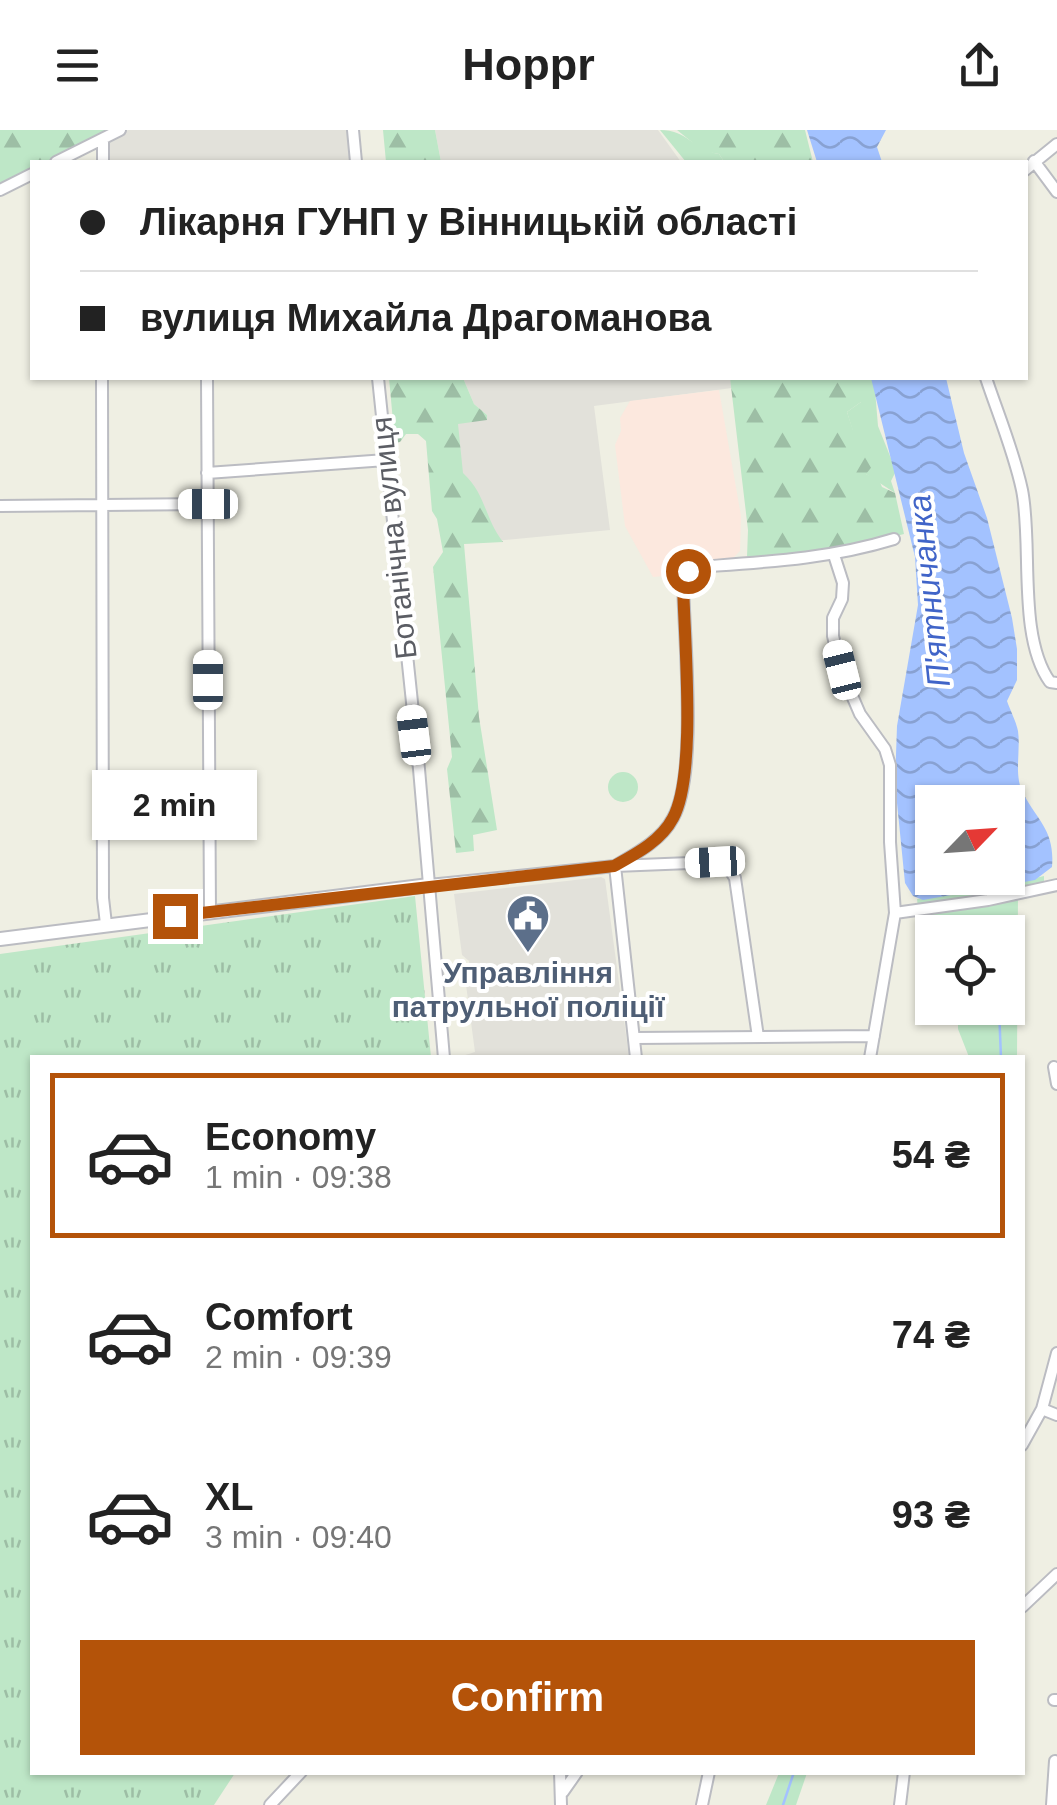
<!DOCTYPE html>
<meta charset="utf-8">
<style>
body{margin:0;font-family:Helvetica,sans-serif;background:#f2f2f2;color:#222;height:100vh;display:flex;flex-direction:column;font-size:38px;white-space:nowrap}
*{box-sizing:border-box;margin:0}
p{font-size:32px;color:#767676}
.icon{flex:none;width:55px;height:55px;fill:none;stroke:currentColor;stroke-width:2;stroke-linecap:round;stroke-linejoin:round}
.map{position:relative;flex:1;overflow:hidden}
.details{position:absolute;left:30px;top:925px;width:995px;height:720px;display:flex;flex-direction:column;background:#fff;border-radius:0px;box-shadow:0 2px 8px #0004}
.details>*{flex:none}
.guide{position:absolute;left:30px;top:30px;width:998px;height:220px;border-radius:0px;box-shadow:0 2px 8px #0004;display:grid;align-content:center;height:220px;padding:0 50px;background:#fff}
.needle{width:65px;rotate:65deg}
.tools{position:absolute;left:915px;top:655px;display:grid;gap:20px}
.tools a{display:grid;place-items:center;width:110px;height:110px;border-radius:0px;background:#fff;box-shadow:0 2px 8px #0004;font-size:50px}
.end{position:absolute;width:45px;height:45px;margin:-22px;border:12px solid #b45309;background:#fff;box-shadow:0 0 0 5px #fff}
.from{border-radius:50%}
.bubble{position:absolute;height:70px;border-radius:0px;background:#fff;box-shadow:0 2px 8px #0004;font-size:32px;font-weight:600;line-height:70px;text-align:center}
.car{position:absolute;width:30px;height:60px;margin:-30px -15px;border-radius:12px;box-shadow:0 0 8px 2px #0007;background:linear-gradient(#fff 24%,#345 0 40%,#fff 0 76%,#345 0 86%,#fff 0)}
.guide b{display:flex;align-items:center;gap:35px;height:95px;font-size:38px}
.guide b+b{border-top:2px solid #e0e0e0}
.guide i{width:25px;height:25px;background:#222}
ul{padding:18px 0 0;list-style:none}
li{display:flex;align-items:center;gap:30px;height:165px;margin:0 20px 15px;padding:0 30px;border:5px solid transparent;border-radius:0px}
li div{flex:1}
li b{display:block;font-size:38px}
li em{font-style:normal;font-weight:600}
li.current{border-color:#b45309}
li>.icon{width:90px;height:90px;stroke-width:1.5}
.cta{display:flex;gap:20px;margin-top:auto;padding:20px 50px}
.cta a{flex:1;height:115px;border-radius:0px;background:#b45309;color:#fff;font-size:40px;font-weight:600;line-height:115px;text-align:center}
header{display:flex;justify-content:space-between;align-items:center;height:130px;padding:0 50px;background:#fff;font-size:45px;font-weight:600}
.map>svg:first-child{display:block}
</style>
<header><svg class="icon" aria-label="menu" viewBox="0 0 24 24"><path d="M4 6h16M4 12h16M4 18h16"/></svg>Hoppr<svg class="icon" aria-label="share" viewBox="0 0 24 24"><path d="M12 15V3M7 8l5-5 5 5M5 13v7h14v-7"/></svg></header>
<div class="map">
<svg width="1057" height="1675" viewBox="0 0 1057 1675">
<defs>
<pattern id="forest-firs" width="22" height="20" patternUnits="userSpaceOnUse" patternTransform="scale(2.5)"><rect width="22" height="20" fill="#bee7c7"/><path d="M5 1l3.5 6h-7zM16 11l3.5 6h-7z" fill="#9dbea5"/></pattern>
<pattern id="park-tufts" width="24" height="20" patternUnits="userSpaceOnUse" patternTransform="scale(2.5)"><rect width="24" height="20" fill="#bee7c7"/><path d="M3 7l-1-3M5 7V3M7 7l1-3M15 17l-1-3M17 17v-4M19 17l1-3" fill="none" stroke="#9dbea5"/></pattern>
<pattern id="water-waves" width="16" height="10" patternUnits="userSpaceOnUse" patternTransform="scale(2.5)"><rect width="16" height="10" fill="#a3c2ff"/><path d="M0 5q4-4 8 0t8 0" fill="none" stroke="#88a1d2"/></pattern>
</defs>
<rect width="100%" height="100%" fill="#efefe3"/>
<path fill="#e2e1da" d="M 128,0 L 348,0 L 351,32 L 109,32 L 109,13 Z
M 435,0 L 658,0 L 681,32 L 441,32 Z
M 463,248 L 730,248 L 732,258 L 594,276 L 610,400 L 464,414 L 450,295 L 487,285 L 474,274 Z
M 601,747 L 605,749 L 629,927 L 459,927 L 475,922 L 465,847 L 470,839 L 469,831 L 462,825 L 454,764 Z"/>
<path fill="#fce8de" d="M 719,260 L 741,386 L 740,421 L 733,428 L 681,433 L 675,445 L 653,447 L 625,396 L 615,315 L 621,301 L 620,288 L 630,271 Z"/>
<path fill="#bee7c7" d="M 660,0 C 687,0 693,19 719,24 L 723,30 L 686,32 Z
M 861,248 L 874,248 L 878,296 L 896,341 L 891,351 L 895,363 L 866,344 L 847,282 L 861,272 Z
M608 657a15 15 0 1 1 30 0a15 15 0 1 1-30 0Z
M 1044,746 L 1044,758 L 1018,764 L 1017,927 L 969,927 L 958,899 L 958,878 L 1008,878 L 1008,802 L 932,802 L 932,810 C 917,802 919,785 917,769 L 970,763 Z
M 779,1643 L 807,1643 L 796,1675 L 766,1675 Z"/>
<path fill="url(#forest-firs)" d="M 0,0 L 120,0 L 54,32 L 32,32 L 32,43 L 8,55 L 0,53 Z
M 383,0 L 435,0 L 441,32 L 386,32 Z
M 677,0 L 805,0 L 813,32 L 719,32 L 723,30 L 719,24 L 703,21 Z
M 389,248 L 463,248 L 474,274 L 487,285 L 487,290 L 458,294 L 463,343 C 486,364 484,387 503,412 L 464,414 L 479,587 L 497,700 L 473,705 L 474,721 L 456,723 L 447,639 L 452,627 L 433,437 L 443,422 L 437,389 L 432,381 L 426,311 L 418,304 L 406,304 L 400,312 L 395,313 Z
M 730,248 L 861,248 L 861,272 L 847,282 L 853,300 L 871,310 L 878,329 L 866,344 L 879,350 L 882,357 L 895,363 L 904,404 C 851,418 802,425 747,427 L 748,400 Z"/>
<path fill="url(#park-tufts)" d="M 415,766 L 431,927 L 32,928 L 32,1642 L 235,1643 L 214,1675 L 0,1675 L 0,824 Z"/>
<path fill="url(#water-waves)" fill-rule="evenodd" d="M 807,0 L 886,0 L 877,17 L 882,32 L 817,32 Z
M 871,248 L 946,248 L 964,323 L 987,388 L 1012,488 L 1017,519 L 1017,550 L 1007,571 C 1010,580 1016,591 1018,601 C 1021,622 1013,646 1024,665 C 1039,692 1055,702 1052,737 L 1035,750 L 923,770 L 913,766 L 905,753 L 895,653 L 897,596 L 918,475 L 915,427 ZM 932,672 L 1008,672 L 1008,748 L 932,748 Z"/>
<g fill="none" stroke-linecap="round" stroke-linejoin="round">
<path stroke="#a3c2ff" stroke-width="2.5" d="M 994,787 L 995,802
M 999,878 L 1001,928
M 783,1675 L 794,1642"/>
<g stroke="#bbbcc2" stroke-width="14">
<path id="minor" d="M 353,0 L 356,32
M 1034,31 L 1057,62
M 56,32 L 120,0
M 103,32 L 103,9
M 1025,40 L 1057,14
M 0,60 L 32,44
M 102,248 L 103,768 L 106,794
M 207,248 L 210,782
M 378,248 L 419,639 L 444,928
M 986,248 C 998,284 1014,322 1022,360 C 1033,414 1017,506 1050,552 L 1057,553
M 207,343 L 386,330
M 0,376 L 207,374
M 834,425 L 843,453 L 842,469 L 833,488 L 833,506 L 841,540 L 860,584 L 885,619 L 890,635 L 890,712 L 895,783 L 870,928
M 615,736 C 635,724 661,711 673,688 C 698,644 684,508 683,452 L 688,441 L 698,437 C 765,432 829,429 894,409
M 615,736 L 636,928
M 429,755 L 615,736 L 715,732 L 726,734 L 735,748 L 758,907
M 895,783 L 988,770 L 1057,755
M 635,908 L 874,906
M 1054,937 L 1057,954
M 1042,1279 L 1057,1285
M 1022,1315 L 1042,1279 L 1057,1223
M 1022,1477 L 1057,1444
M 1054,1570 L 1057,1570
M 560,1642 L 561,1675
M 563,1662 L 577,1642
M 270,1675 L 301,1642
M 702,1675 L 709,1642
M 900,1675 L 904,1642
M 1052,1675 L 1055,1631"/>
</g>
<g stroke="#bbbcc2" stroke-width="16">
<path id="tertiary" d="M 0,809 L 429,755"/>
</g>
<use href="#minor" stroke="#fff" stroke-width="10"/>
<use href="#tertiary" stroke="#fff" stroke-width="12"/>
</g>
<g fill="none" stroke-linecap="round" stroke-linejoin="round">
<path stroke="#b45309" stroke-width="12" d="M 175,786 L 614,736 C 636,724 661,711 673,688 C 697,644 684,508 683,452 L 688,441"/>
</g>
<defs>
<g id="civic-pin" transform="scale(2.25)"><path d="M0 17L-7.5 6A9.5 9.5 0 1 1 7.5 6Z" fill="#5c6f8a" stroke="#fff"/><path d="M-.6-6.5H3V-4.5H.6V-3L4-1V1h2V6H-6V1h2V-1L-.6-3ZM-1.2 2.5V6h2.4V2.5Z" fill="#fff"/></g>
</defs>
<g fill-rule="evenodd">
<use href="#civic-pin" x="528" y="786"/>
</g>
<g text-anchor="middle" stroke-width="8" stroke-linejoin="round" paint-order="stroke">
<g font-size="30" fill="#5b5d64" stroke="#fff">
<text transform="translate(394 408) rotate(-96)" y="10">Ботанічна вулиця</text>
</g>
<g font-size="30" font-weight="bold" fill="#4e5e75" stroke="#fff">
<text x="528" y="853">Управління<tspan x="528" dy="34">патрульної поліції</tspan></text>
</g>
<g font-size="32" font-style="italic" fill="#4064c8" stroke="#fff">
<text transform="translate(929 461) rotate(-96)" y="11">П'ятничанка</text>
</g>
</g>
</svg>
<div class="tools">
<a><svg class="needle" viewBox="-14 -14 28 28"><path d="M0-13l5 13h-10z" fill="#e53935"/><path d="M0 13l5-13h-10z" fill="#767676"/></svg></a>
<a><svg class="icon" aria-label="locate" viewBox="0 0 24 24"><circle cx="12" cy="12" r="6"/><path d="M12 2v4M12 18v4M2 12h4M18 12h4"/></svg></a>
</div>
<i class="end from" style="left:688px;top:441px"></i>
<i class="end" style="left:175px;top:786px"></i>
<div class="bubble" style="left:92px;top:640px;width:165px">2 min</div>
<i class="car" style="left:208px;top:374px;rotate:270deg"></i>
<i class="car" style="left:842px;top:540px;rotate:346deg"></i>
<i class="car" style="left:208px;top:550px;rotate:0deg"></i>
<i class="car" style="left:414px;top:605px;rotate:353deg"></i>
<i class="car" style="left:715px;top:732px;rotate:267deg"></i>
<div class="guide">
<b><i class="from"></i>Лікарня ГУНП у Вінницькій області</b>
<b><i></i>вулиця Михайла Драгоманова</b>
</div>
<section class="details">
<ul>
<li class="current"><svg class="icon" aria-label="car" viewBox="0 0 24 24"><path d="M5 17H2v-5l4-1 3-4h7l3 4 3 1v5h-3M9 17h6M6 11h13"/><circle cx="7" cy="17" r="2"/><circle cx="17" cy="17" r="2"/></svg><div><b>Economy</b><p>1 min · 09:38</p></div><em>54 ₴</em></li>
<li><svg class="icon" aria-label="car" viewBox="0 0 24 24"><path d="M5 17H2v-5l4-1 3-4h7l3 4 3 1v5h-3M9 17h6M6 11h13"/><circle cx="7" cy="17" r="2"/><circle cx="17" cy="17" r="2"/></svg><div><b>Comfort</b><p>2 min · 09:39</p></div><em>74 ₴</em></li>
<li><svg class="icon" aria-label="car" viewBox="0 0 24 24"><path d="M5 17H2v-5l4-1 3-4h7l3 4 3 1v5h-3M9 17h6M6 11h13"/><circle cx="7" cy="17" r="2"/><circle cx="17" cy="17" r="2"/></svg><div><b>XL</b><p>3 min · 09:40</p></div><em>93 ₴</em></li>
</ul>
<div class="cta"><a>Confirm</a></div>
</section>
</div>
